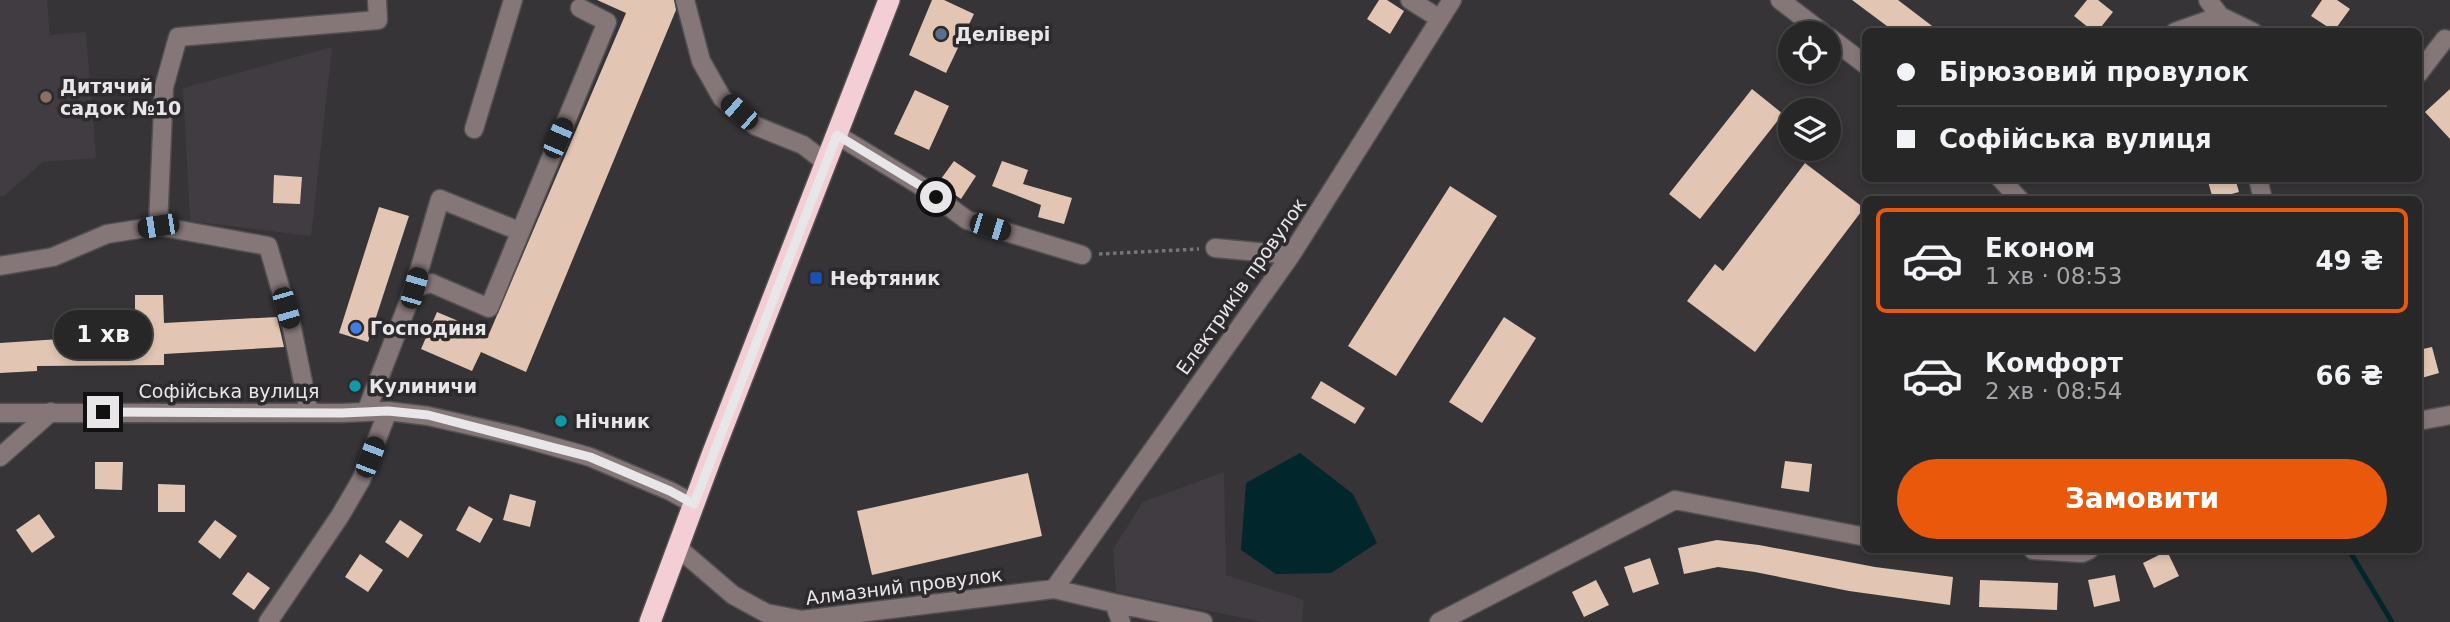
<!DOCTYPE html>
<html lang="uk">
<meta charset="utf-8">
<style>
body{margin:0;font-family:"DejaVu Sans",sans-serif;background:#343334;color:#f1f3f6;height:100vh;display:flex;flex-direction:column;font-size:26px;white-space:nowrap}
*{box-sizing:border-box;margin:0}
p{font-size:23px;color:#a5a5a8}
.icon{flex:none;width:38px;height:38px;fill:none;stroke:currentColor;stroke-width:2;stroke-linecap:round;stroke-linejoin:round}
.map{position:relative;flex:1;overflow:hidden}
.side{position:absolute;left:1862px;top:196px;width:560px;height:357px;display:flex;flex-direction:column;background:#282728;border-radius:10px;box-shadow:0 4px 10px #0003,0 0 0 2px #444445}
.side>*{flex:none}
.top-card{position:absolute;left:1862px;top:28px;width:560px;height:154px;border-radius:10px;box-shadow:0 4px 10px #0003,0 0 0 2px #444445;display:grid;align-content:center;height:154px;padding:0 35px;background:#282728}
.fabs{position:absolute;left:1778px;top:21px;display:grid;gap:14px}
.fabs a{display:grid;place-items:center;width:63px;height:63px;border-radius:50%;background:#282728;box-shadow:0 4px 10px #0003,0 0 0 2px #444445;font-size:35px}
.end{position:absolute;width:32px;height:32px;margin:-16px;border:9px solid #e8e6e8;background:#111;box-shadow:0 0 0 4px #111}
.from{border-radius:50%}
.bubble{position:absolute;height:49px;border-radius:24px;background:#282728;box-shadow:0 4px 10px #0003,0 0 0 2px #444445;font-size:23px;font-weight:700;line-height:49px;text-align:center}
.car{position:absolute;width:21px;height:42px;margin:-21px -10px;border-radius:9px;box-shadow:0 0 5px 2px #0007;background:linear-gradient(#222 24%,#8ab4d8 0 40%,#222 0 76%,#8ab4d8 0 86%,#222 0)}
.top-card b{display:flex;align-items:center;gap:24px;height:66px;font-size:26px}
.top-card b+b{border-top:2px solid #444445}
.top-card i{width:18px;height:18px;background:#f1f3f6}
ul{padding:12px 0 0;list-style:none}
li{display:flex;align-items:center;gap:21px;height:105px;margin:0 14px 10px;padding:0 21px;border:4px solid transparent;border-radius:10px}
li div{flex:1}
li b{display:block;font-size:26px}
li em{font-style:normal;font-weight:700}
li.on{border-color:#ea580c}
li>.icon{width:63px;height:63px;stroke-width:1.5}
.cta{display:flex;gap:14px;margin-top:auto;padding:14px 35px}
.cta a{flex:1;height:80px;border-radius:42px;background:#ea580c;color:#fff;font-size:28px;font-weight:700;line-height:80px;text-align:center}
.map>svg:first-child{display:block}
</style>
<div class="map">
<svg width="2450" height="622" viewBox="0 0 2450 622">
<rect width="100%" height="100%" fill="#363436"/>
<path fill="#413b42" d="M 0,0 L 47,0 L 50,35 L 86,32 L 96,158 L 43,162 L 4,196 L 0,196 Z
M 332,47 L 311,236 L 190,221 L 183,88 Z
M 1224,472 L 1226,575 L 1304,600 L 1302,622 L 1263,622 L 1116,592 L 1113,549 L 1143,502 Z"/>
<path fill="#01262b" d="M 1300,453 L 1353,494 L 1377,543 L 1331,573 L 1276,574 L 1241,550 L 1246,483 Z"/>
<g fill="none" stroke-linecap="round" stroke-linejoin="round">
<path stroke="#01262b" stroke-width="5" d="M 2349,550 L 2392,622"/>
</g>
<path fill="#e2c6b3" d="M 597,0 L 674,0 L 676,10 L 526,372 L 481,352 L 472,371 L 421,349 L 437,312 L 489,334 L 626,13 Z
M 932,0 L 944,0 L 974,14 L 946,73 L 909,55 Z
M 1379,0 L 1387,0 L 1404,11 L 1390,34 L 1367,19 Z
M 1852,0 L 1898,0 L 1940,32 L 1895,32 Z
M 2087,0 L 2098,0 L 2113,12 L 2097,32 L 2094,32 L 2074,16 Z
M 2322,0 L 2337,0 L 2350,9 L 2334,31 L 2311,16 Z
M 1752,89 L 1783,114 L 1700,219 L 1669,194 Z
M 2450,89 L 2450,139 L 2425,112 Z
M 915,90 L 949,106 L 929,150 L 894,134 Z
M 954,161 L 976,176 L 961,199 L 938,183 Z
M 1002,161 L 1028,170 L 1023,184 L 1072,198 L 1064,224 L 1038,217 L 1041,205 L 992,186 Z
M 1805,163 L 1864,208 L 1755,352 L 1687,301 L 1715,264 L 1723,271 Z
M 274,175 L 302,177 L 300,204 L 273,203 Z
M 2207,178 L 2235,178 L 2239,192 L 2213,199 Z
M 1450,186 L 1497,216 L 1396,376 L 1348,346 Z
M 379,207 L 409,216 L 368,342 L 339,333 Z
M 135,295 L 163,295 L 164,323 L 277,317 L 284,347 L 164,354 L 164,365 L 37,366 L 37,371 L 0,373 L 0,343 L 60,339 L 59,326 L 135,326 Z
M 1504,317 L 1536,338 L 1482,423 L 1449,402 Z
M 2432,347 L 2439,373 L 2418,379 L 2418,350 Z
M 1321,381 L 1365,408 L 1355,424 L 1311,398 Z
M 1785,461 L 1812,464 L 1809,492 L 1781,488 Z
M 95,462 L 123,462 L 122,490 L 95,489 Z
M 1028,473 L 1042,536 L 872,575 L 857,511 Z
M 158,484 L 185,485 L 185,512 L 158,512 Z
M 510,494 L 536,501 L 530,527 L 503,520 Z
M 469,506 L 493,519 L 480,543 L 456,530 Z
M 39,514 L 55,537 L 32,553 L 16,530 Z
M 215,520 L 237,536 L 220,559 L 198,542 Z
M 400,520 L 423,535 L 408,558 L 385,542 Z
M 1717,540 L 1759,545 L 1875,567 L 1953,577 L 1950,605 L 1849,591 L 1755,572 L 1718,567 L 1684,574 L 1678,548 Z
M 2167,551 L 2179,576 L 2154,588 L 2143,563 Z
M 360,554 L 383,570 L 368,592 L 345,577 Z
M 1650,558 L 1659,584 L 1633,593 L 1624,567 Z
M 248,572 L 270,588 L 254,610 L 232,594 Z
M 2115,575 L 2120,601 L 2094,607 L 2088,580 Z
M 1596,580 L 1609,605 L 1584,617 L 1572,592 Z
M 1980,580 L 2058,583 L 2057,610 L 1979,607 Z"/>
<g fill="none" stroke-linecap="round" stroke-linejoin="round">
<g stroke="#525052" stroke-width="21">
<path id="minor" d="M 685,0 L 701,61 L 722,98 L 756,126 L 803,145 L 825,162
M 1410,0 L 1440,19
M 1780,0 L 1823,33
M 2208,0 L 2220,16 L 2224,32
M 2175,32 L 2220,16 L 2253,32
M 1829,37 L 1866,65
M 2418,74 L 2445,39
M 474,129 L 513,0
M 837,135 L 921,186 L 967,220 L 1082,255
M 2000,178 L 2020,200
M 2258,178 L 2263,200
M 158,226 L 164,87 L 178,37 L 378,20 L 377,0
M 1215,248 L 1291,255
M 0,266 L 53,257 L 107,234 L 158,226 L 268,246 L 292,328 L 309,412
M 414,288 L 440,199 L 519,231
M 366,412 L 414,288 L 431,283 L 489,308 L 607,22 L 580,8
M 0,413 L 342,413 L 388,411 L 428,416 L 516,436 L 590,457 L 670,491 L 694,504
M 2418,421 L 2450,415
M 0,457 L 51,412
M 677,547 L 733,595 L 766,613 L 802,620 L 1054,589 L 1114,603 L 1121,622
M 2033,550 L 2082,553 L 2089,550
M 1054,589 L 1291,255 L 1452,0
M 1114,603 L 1203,622
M 268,622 L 340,516 L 361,480 L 388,411
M 1439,622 L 1675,500 L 1866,537"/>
</g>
<g stroke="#525052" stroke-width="24">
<path id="highway" d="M 650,622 L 712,455 L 889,0"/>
</g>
<path stroke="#777577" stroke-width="3.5" stroke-dasharray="3.5 3.5" stroke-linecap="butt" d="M 1099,254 L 1199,249"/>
<use href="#minor" stroke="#857678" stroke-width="18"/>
<use href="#highway" stroke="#f3cfd5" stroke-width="21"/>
</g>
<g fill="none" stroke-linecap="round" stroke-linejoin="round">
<path stroke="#e8e6e8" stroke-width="9" d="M 103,412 L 342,413 L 388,411 L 428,415 L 590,457 L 670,491 L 694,504 L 837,135 L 921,186 L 936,197"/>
</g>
<circle fill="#5c6f8a" stroke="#2c2a2c" stroke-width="2.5" cx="941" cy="34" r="7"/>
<circle fill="#8d6e63" stroke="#2c2a2c" stroke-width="2.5" cx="46" cy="97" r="7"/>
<rect fill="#1a4fb4" stroke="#2c2a2c" stroke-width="2.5" x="809" y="271" width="14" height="14" rx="3.5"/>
<circle fill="#3f7fe0" stroke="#2c2a2c" stroke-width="2.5" cx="356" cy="328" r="7"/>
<g fill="#0f9aa8" stroke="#2c2a2c" stroke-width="2.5">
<circle cx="355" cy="386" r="7"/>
<circle cx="561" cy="421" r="7"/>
</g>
<g text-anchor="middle" stroke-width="7" stroke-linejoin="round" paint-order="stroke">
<g font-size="19" font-weight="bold" fill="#e8e6e8" stroke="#2c2a2c" text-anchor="start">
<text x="955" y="41">Делівері</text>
<text x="60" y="93">Дитячий<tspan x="60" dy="22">садок №10</tspan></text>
<text x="830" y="285">Нефтяник</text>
<text x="370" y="335">Господиня</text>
<text x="369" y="393">Кулиничи</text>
<text x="575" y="428">Нічник</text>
</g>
<g font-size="19" fill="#e8e6e8" stroke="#2c2a2c">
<text transform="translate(1241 286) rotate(-55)" y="7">Електриків провулок</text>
<text x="229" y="398">Софійська вулиця</text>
<text transform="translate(904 586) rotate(-7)" y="7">Алмазний провулок</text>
</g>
</g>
</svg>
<div class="fabs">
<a><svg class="icon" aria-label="locate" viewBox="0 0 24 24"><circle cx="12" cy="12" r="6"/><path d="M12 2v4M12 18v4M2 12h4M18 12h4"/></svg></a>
<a><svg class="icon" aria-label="layers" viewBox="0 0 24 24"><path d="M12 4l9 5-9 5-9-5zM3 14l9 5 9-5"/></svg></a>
</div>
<i class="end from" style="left:936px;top:197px"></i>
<i class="end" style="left:103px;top:412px"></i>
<div class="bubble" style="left:54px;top:310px;width:98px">1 хв</div>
<i class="car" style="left:739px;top:112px;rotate:311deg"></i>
<i class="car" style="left:558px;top:138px;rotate:23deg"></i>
<i class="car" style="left:158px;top:226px;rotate:261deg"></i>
<i class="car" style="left:990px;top:227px;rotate:107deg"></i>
<i class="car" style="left:414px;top:288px;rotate:16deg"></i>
<i class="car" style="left:286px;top:308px;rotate:164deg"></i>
<i class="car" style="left:370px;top:457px;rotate:21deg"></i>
<div class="top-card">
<b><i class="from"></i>Бірюзовий провулок</b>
<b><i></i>Софійська вулиця</b>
</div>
<section class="side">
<ul>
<li class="on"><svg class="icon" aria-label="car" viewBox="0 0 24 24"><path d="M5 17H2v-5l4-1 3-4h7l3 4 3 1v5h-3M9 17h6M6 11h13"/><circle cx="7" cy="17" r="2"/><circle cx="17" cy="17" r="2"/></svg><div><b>Економ</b><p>1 хв · 08:53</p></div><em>49 ₴</em></li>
<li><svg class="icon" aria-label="car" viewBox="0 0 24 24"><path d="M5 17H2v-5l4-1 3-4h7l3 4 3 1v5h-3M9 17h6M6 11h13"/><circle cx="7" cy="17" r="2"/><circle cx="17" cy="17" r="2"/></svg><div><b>Комфорт</b><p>2 хв · 08:54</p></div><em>66 ₴</em></li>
</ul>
<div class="cta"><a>Замовити</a></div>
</section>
</div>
